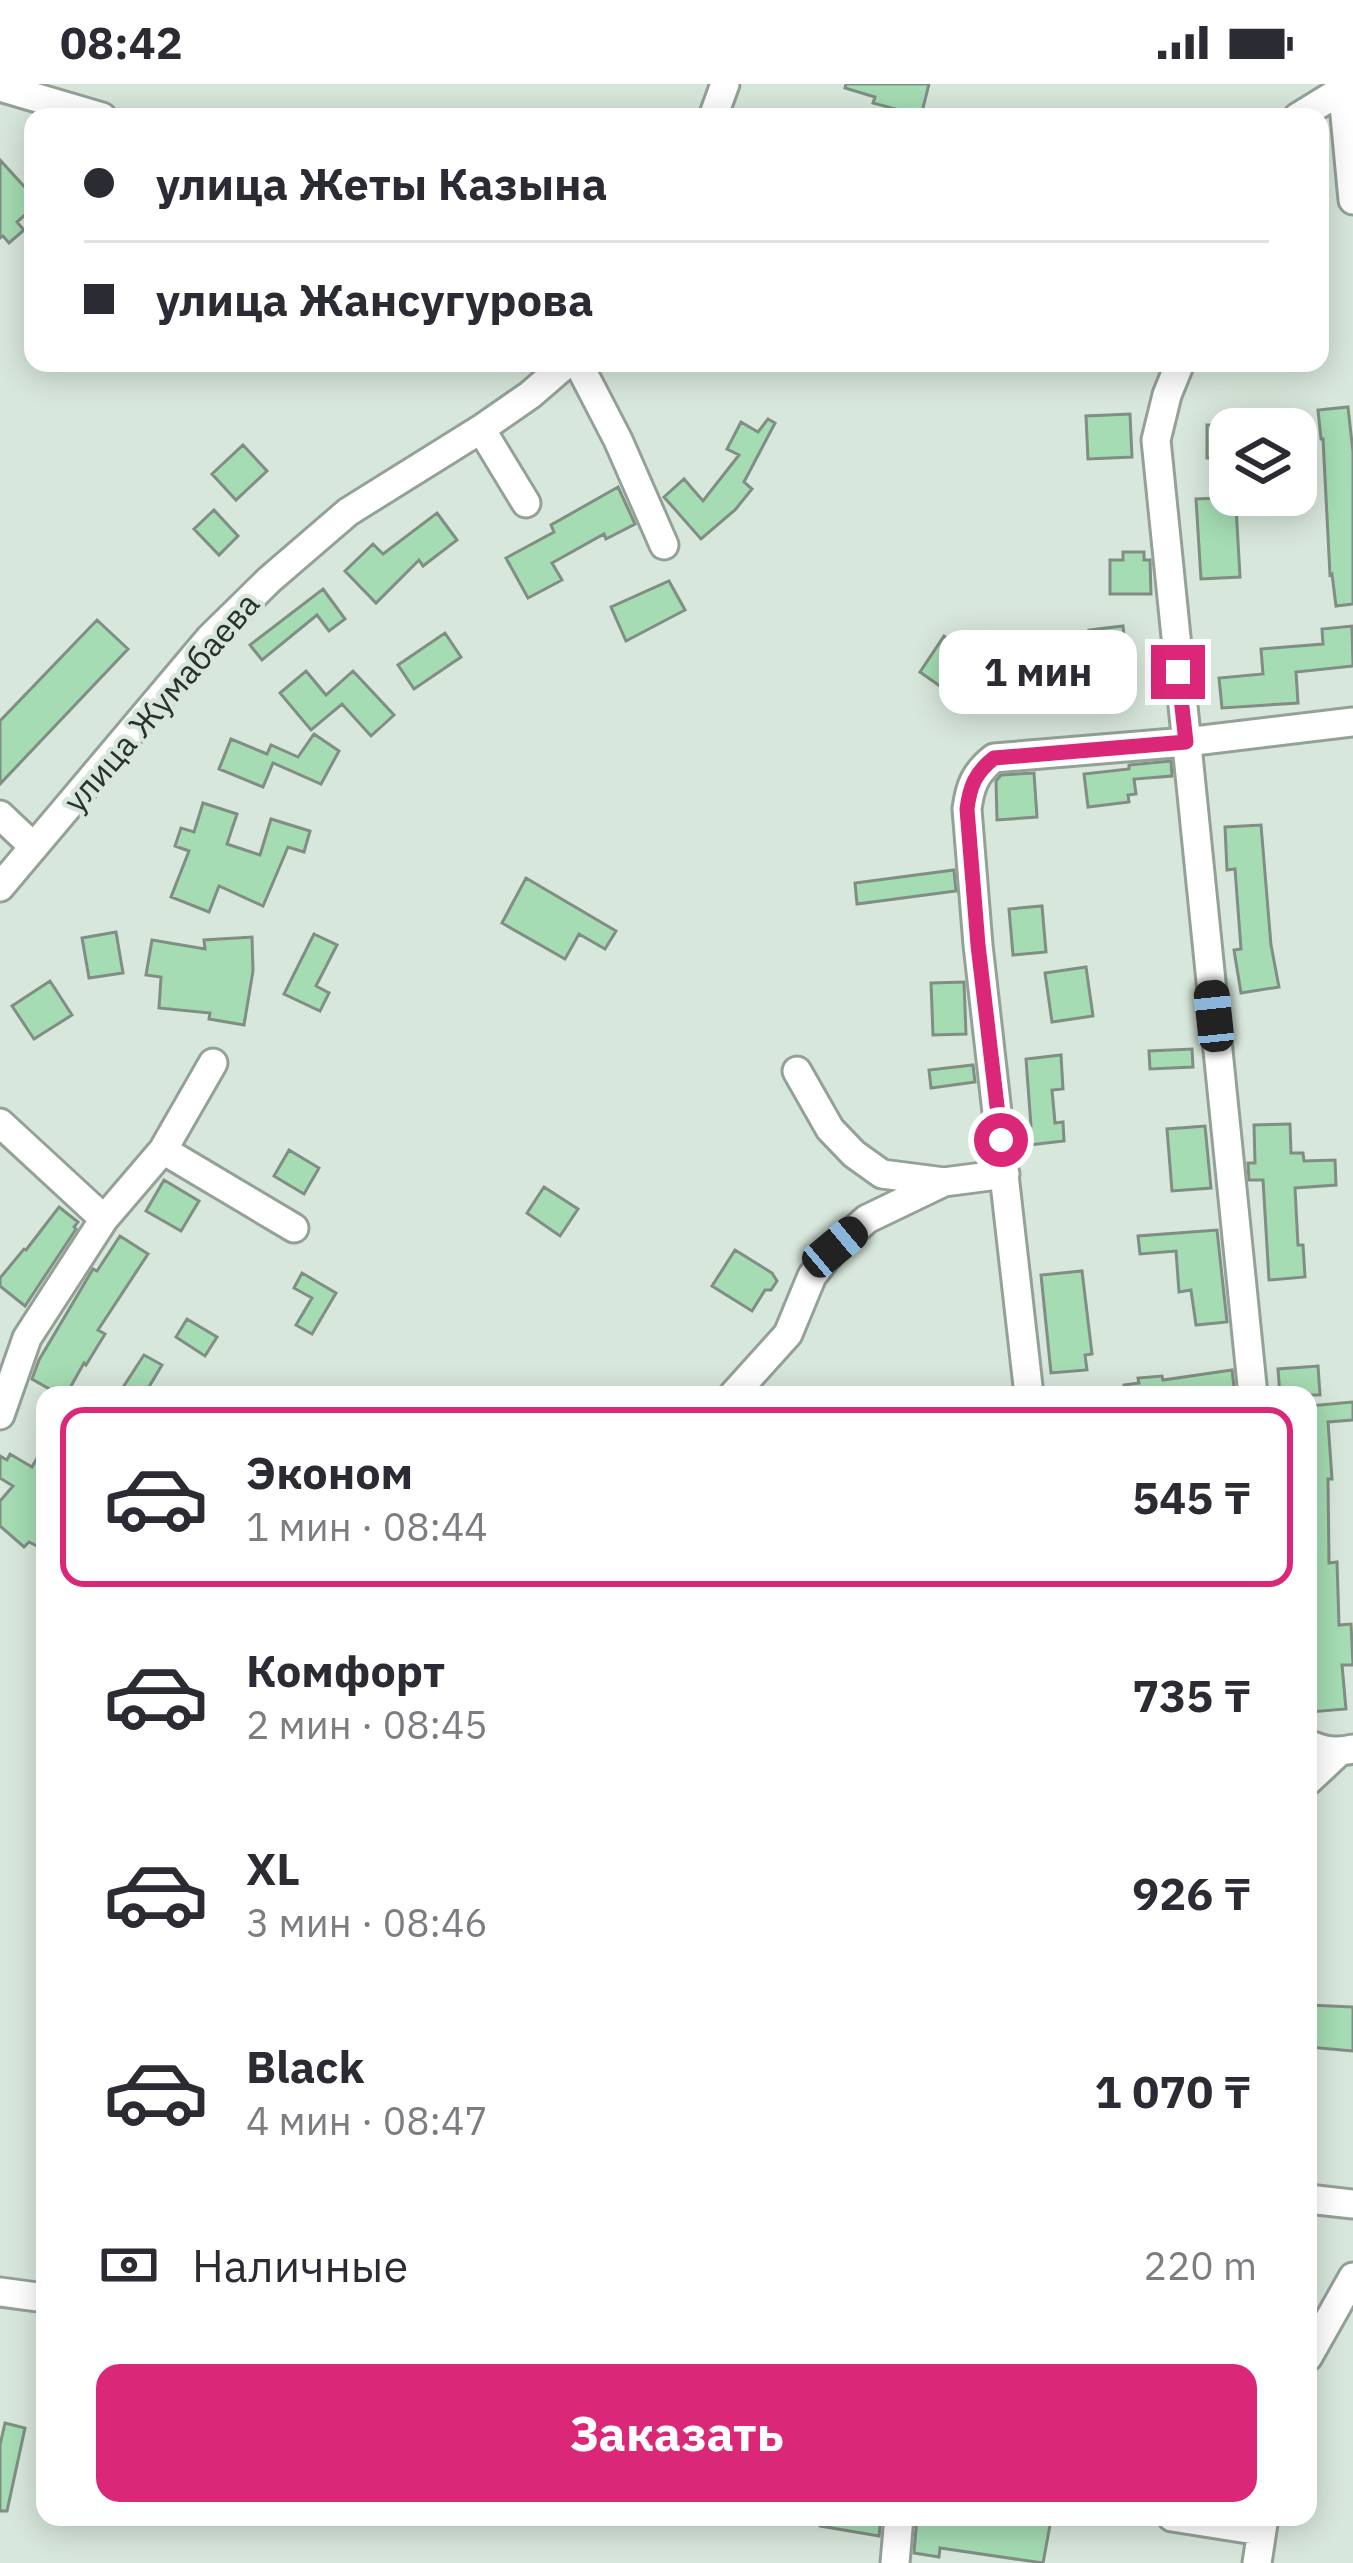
<!DOCTYPE html>
<html lang="ru">
<meta charset="utf-8">
<style>
body{margin:0;font-family:"IBM Plex Sans",sans-serif;background:#f7f7f7;color:#2b2b33;height:100vh;display:flex;flex-direction:column;font-size:45px;white-space:nowrap}
*{box-sizing:border-box;margin:0}
p{font-size:39px;color:#7c7c81}
.icon{flex:none;width:66px;height:66px;fill:none;stroke:currentColor;stroke-width:2;stroke-linecap:round;stroke-linejoin:round}
.map{position:relative;flex:1;overflow:hidden}
.sheet{position:absolute;left:36px;top:1302px;width:1281px;height:1140px;display:flex;flex-direction:column;background:#fff;border-radius:24px;box-shadow:0 6px 30px #0003}
.sheet>*{flex:none}
.banner{position:absolute;left:24px;top:24px;width:1305px;height:264px;border-radius:24px;box-shadow:0 6px 30px #0003;display:grid;align-content:center;height:264px;padding:0 60px;background:#fff}
.buttons{position:absolute;left:1209px;top:324px;display:grid;gap:24px}
.buttons a{display:grid;place-items:center;width:108px;height:108px;border-radius:24px;background:#fff;box-shadow:0 6px 30px #0003;font-size:60px}
.end{position:absolute;width:54px;height:54px;margin:-27px;border:15px solid #db2777;background:#fff;box-shadow:0 0 0 6px #fff}
.from{border-radius:50%}
.bubble{position:absolute;height:84px;border-radius:24px;background:#fff;box-shadow:0 6px 30px #0003;font-size:39px;font-weight:700;line-height:84px;text-align:center}
.car{position:absolute;width:36px;height:72px;margin:-36px -18px;border-radius:15px;box-shadow:0 0 9px 3px #0007;background:linear-gradient(#222 24%,#8ab4d8 0 40%,#222 0 76%,#8ab4d8 0 86%,#222 0)}
.banner b{display:flex;align-items:center;gap:42px;height:114px;font-size:45px}
.banner b+b{border-top:3px solid #e1e1e2}
.banner i{width:30px;height:30px;background:#2b2b33}
ul{padding:21px 0 0;list-style:none}
li{display:flex;align-items:center;gap:36px;height:180px;margin:0 24px 18px;padding:0 36px;border:6px solid transparent;border-radius:24px}
li div{flex:1}
li b{display:block;font-size:45px}
li em{font-style:normal;font-weight:700}
li.on{border-color:#db2777}
li>.icon{width:108px;height:108px;stroke-width:1.5}
.pay{display:flex;align-items:center;gap:30px;height:132px;padding:0 60px;font-size:45px}
.pay p{margin-inline-start:auto}
.cta{display:flex;gap:24px;margin-top:auto;padding:24px 60px}
.cta a{flex:1;height:138px;border-radius:24px;background:#db2777;color:#fff;font-size:48px;font-weight:700;line-height:138px;text-align:center}
.status{display:flex;justify-content:space-between;align-items:center;height:84px;padding:0 60px;background:#fff;direction:ltr}
.status svg{height:33px;fill:currentColor}
.map>svg:first-child{display:block}
</style>
<div class="status"><b>08:42</b><svg viewBox="0 0 49 12"><path d="M0 12V9h3v3zM5 12V6h3v6zM10 12V3h3v9zM15 12V0h3v12zM26 1h20v11H26zM47 4h2v5h-2z"/></svg></div>
<div class="map">
<svg width="1353" height="2479" viewBox="0 0 1353 2479">
<rect width="100%" height="100%" fill="#d8e7db"/>
<path fill="#a5dcb3" stroke="#818e83" stroke-width="3" d="M 846,0 L 929,0 L 921,32 L 873,19 L 875,13 L 845,4 Z
M 0,76 L 33,112 L 33,124 L 17,138 L 24,146 L 9,159 L 3,152 L 0,154 Z
M 1348,323 L 1353,368 L 1353,520 L 1336,522 L 1332,490 L 1330,491 L 1323,355 L 1321,355 L 1318,326 Z
M 1130,330 L 1132,373 L 1088,375 L 1086,332 Z
M 768,335 L 775,339 L 744,398 L 752,405 L 735,426 L 701,455 L 664,413 L 684,395 L 703,417 L 739,371 L 727,365 L 741,338 L 758,348 Z
M 1207,341 L 1230,341 L 1230,374 L 1207,374 Z
M 243,361 L 267,387 L 236,416 L 212,390 Z
M 618,403 L 635,440 L 606,455 L 604,450 L 552,479 L 562,496 L 528,514 L 506,474 L 554,448 L 551,441 Z
M 1220,414 L 1221,423 L 1236,422 L 1240,493 L 1201,495 L 1196,415 Z
M 214,426 L 238,452 L 219,471 L 194,445 Z
M 437,429 L 457,456 L 423,482 L 419,476 L 376,519 L 345,487 L 373,460 L 383,470 Z
M 1123,468 L 1144,468 L 1144,476 L 1150,476 L 1151,510 L 1110,510 L 1110,476 L 1123,476 Z
M 669,497 L 685,526 L 626,557 L 611,523 Z
M 323,505 L 345,535 L 329,547 L 317,531 L 262,576 L 250,561 Z
M 97,536 L 128,565 L 0,700 L 0,637 Z
M 1123,542 L 1127,578 L 1094,582 L 1089,546 Z
M 1352,542 L 1353,582 L 1296,588 L 1298,619 L 1222,624 L 1219,594 L 1263,590 L 1261,565 L 1323,560 L 1322,545 Z
M 445,549 L 461,573 L 414,605 L 398,581 Z
M 944,552 L 970,569 L 960,584 L 979,596 L 964,619 L 920,588 Z
M 306,587 L 326,611 L 353,587 L 394,631 L 371,652 L 342,620 L 311,646 L 280,609 Z
M 314,650 L 339,667 L 321,700 L 273,679 L 263,703 L 219,685 L 231,655 L 267,670 L 271,661 L 298,673 Z
M 1171,677 L 1172,692 L 1134,695 L 1136,710 L 1128,711 L 1129,718 L 1088,723 L 1084,690 L 1129,685 L 1129,681 Z
M 1034,689 L 1037,733 L 997,736 L 996,697 L 1001,691 Z
M 203,719 L 237,730 L 227,760 L 260,771 L 271,735 L 310,747 L 304,768 L 288,763 L 263,822 L 219,802 L 209,828 L 171,813 L 189,767 L 175,762 L 181,744 L 194,748 Z
M 1261,741 L 1271,861 L 1279,903 L 1241,909 L 1234,866 L 1241,865 L 1235,785 L 1227,786 L 1225,743 Z
M 954,786 L 956,807 L 857,820 L 855,799 Z
M 526,794 L 616,847 L 605,865 L 579,850 L 565,875 L 502,839 Z
M 1042,822 L 1046,868 L 1013,871 L 1009,825 Z
M 116,848 L 123,889 L 89,894 L 82,854 Z
M 314,850 L 337,861 L 316,902 L 329,909 L 320,927 L 284,910 Z
M 252,853 L 253,887 L 244,941 L 209,935 L 210,929 L 159,924 L 161,893 L 146,891 L 152,856 L 205,865 L 204,856 Z
M 1086,883 L 1093,932 L 1052,938 L 1045,889 Z
M 50,897 L 72,931 L 34,955 L 12,922 Z
M 964,898 L 966,950 L 933,951 L 931,899 Z
M 1192,965 L 1193,983 L 1150,985 L 1149,967 Z
M 1061,971 L 1063,1005 L 1052,1006 L 1055,1039 L 1063,1038 L 1064,1057 L 1020,1062 L 1018,1043 L 1031,1042 L 1026,975 Z
M 973,981 L 975,998 L 931,1004 L 929,986 Z
M 1290,1040 L 1291,1069 L 1303,1069 L 1304,1077 L 1335,1076 L 1336,1101 L 1295,1104 L 1298,1161 L 1303,1161 L 1305,1193 L 1269,1196 L 1263,1096 L 1249,1096 L 1248,1079 L 1255,1079 L 1254,1041 Z
M 1205,1042 L 1211,1104 L 1172,1107 L 1167,1045 Z
M 289,1066 L 319,1084 L 304,1110 L 274,1092 Z
M 164,1096 L 199,1117 L 181,1147 L 146,1127 Z
M 544,1103 L 578,1125 L 560,1152 L 527,1129 Z
M 59,1123 L 78,1138 L 74,1143 L 76,1145 L 25,1222 L 0,1202 L 0,1194 L 24,1165 L 26,1166 Z
M 1217,1146 L 1227,1238 L 1196,1241 L 1191,1206 L 1179,1208 L 1176,1167 L 1140,1170 L 1138,1152 Z
M 120,1152 L 148,1170 L 98,1246 L 105,1250 L 86,1281 L 84,1279 L 66,1311 L 60,1311 L 32,1295 L 39,1276 L 93,1185 L 97,1187 Z
M 735,1166 L 772,1189 L 777,1197 L 771,1206 L 765,1206 L 752,1227 L 712,1202 Z
M 1082,1187 L 1092,1270 L 1085,1271 L 1087,1286 L 1051,1289 L 1041,1191 Z
M 302,1189 L 336,1209 L 312,1250 L 296,1241 L 312,1214 L 294,1204 Z
M 187,1235 L 217,1253 L 205,1272 L 176,1253 Z
M 144,1271 L 162,1281 L 144,1311 L 118,1311 Z
M 1318,1282 L 1320,1311 L 1280,1311 L 1278,1285 Z
M 1232,1286 L 1235,1311 L 1125,1311 L 1124,1301 L 1139,1299 L 1138,1294 L 1162,1292 L 1163,1296 Z
M 1353,1318 L 1353,1336 L 1328,1338 L 1332,1395 L 1328,1395 L 1329,1479 L 1337,1478 L 1339,1541 L 1351,1540 L 1353,1581 L 1342,1581 L 1346,1625 L 1310,1628 L 1308,1607 L 1314,1606 L 1308,1519 L 1308,1322 Z
M 45,1360 L 45,1466 L 29,1458 L 24,1463 L 0,1442 L 0,1417 L 13,1402 L 0,1394 L 0,1372 L 7,1376 L 10,1370 L 32,1383 Z
M 1308,1921 L 1353,1923 L 1353,1967 L 1308,1963 Z
M 5,2339 L 25,2344 L 7,2427 L 0,2427 L 0,2361 Z
M 821,2433 L 881,2433 L 879,2452 L 820,2442 Z
M 917,2433 L 1007,2433 L 1050,2441 L 1043,2479 L 940,2464 L 939,2473 L 914,2469 Z"/>
<g fill="none" stroke-linecap="round" stroke-linejoin="round">
<g stroke="#94a197" stroke-width="33">
<path id="minor" d="M 1342,0 L 1353,116
M 0,3 L 102,33
M 713,33 L 725,0
M 1298,33 L 1342,6
M 578,279 L 618,356 L 664,461
M 1180,279 L 1167,311 L 1156,356 L 1253,1311
M 481,345 L 526,419
M 0,731 L 34,763
M 0,803 L 210,554 L 269,496 L 348,428 L 481,345 L 530,311 L 567,279
M 797,987 L 830,1045 L 854,1070 L 882,1090 L 944,1098 L 1005,1090
M 0,1039 L 104,1135
M 163,1066 L 294,1144
M 733,1311 L 788,1250 L 812,1192 L 835,1163 L 867,1135 L 944,1098
M 1029,1311 L 978,861 L 967,725 C 970,702 975,689 994,674 L 1186,658 L 1353,638
M 0,1331 L 27,1254 L 104,1135 L 163,1066 L 213,979
M 1308,1660 C 1324,1667 1336,1669 1353,1665
M 1308,1697 L 1339,1668
M 1308,2115 L 1353,2120
M 0,2208 L 45,2214
M 1308,2273 L 1353,2193
M 1172,2433 L 1261,2447
M 895,2479 L 899,2433
M 1257,2479 L 1264,2433"/>
</g>
<use href="#minor" stroke="#fff" stroke-width="27"/>
</g>
<g fill="none" stroke-linecap="round" stroke-linejoin="round">
<path stroke="#db2777" stroke-width="15" d="M 1001,1056 L 978,861 L 967,725 C 970,702 975,689 994,674 L 1186,658 L 1178,588"/>
</g>
<g text-anchor="middle" stroke-width="9" stroke-linejoin="round" paint-order="stroke">
<g font-size="33" fill="#2b312c" stroke="#d8e7db">
<text transform="translate(161 618) rotate(-49)" y="12">улица Жумабаева</text>
</g>
</g>
</svg>
<div class="buttons">
<a><svg class="icon" aria-label="layers" viewBox="0 0 24 24"><path d="M12 4l9 5-9 5-9-5zM3 14l9 5 9-5"/></svg></a>
</div>
<i class="end from" style="left:1001px;top:1056px"></i>
<i class="end" style="left:1178px;top:588px"></i>
<div class="bubble" style="left:939px;top:546px;width:198px">1 мин</div>
<i class="car" style="left:1214px;top:932px;rotate:354deg"></i>
<i class="car" style="left:835px;top:1163px;rotate:50deg"></i>
<div class="banner">
<b><i class="from"></i>улица Жеты Казына</b>
<b><i></i>улица Жансугурова</b>
</div>
<section class="sheet">
<ul>
<li class="on"><svg class="icon" aria-label="car" viewBox="0 0 24 24"><path d="M5 17H2v-5l4-1 3-4h7l3 4 3 1v5h-3M9 17h6M6 11h13"/><circle cx="7" cy="17" r="2"/><circle cx="17" cy="17" r="2"/></svg><div><b>Эконом</b><p>1 мин · 08:44</p></div><em>545 ₸</em></li>
<li><svg class="icon" aria-label="car" viewBox="0 0 24 24"><path d="M5 17H2v-5l4-1 3-4h7l3 4 3 1v5h-3M9 17h6M6 11h13"/><circle cx="7" cy="17" r="2"/><circle cx="17" cy="17" r="2"/></svg><div><b>Комфорт</b><p>2 мин · 08:45</p></div><em>735 ₸</em></li>
<li><svg class="icon" aria-label="car" viewBox="0 0 24 24"><path d="M5 17H2v-5l4-1 3-4h7l3 4 3 1v5h-3M9 17h6M6 11h13"/><circle cx="7" cy="17" r="2"/><circle cx="17" cy="17" r="2"/></svg><div><b>XL</b><p>3 мин · 08:46</p></div><em>926 ₸</em></li>
<li><svg class="icon" aria-label="car" viewBox="0 0 24 24"><path d="M5 17H2v-5l4-1 3-4h7l3 4 3 1v5h-3M9 17h6M6 11h13"/><circle cx="7" cy="17" r="2"/><circle cx="17" cy="17" r="2"/></svg><div><b>Black</b><p>4 мин · 08:47</p></div><em>1 070 ₸</em></li>
</ul>
<div class="pay"><svg class="icon" aria-label="cash" viewBox="0 0 24 24"><path d="M3 7h18v10H3z"/><circle cx="12" cy="12" r="2"/></svg>Наличные<p>220 m</p></div>
<div class="cta"><a>Заказать</a></div>
</section>
</div>
